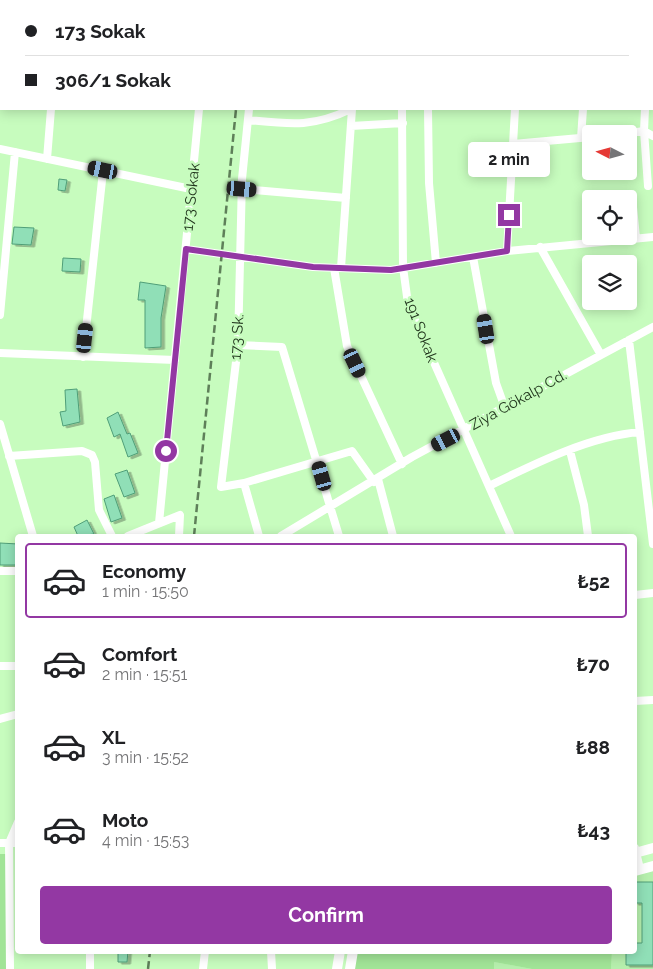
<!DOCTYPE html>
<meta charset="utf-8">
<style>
body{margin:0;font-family:Raleway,sans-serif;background:#f2f2f2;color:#202124;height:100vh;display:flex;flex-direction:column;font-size:19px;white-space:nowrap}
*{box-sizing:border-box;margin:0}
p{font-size:16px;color:#757577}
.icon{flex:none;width:28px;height:28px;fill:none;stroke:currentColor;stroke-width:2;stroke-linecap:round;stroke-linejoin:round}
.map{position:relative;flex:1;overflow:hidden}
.sheet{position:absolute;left:15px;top:534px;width:622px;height:420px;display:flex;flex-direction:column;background:#fff;border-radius:5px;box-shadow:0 2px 12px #0003}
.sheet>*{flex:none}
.guide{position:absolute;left:0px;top:0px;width:654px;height:110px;box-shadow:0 2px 12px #0003;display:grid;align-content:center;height:110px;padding:0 25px;background:#fff}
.needle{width:32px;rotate:276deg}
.buttons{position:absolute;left:582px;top:125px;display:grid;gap:10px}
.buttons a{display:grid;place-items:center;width:55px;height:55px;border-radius:5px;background:#fff;box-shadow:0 2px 12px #0003;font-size:25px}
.end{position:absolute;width:22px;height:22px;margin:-11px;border:6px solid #9338a3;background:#fff;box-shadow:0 0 0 2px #fff}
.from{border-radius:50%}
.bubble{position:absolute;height:35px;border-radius:5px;background:#fff;box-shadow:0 2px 12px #0003;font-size:16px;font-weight:700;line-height:35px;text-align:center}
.car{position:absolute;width:15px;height:30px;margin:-15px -8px;border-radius:6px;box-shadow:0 0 4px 1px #0007;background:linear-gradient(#222 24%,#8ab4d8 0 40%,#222 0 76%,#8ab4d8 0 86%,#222 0)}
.guide b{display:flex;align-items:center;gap:18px;height:48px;font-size:19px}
.guide b+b{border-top:1px solid #e0e0e0}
.guide i{width:12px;height:12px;background:#202124}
ul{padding:9px 0 0;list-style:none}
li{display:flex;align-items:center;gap:15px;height:75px;margin:0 10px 8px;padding:0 15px;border:2px solid transparent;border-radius:5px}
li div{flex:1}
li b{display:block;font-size:19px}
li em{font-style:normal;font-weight:700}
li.active{border-color:#9338a3}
li>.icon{width:45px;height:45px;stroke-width:1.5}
.button{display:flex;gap:10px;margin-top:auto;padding:10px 25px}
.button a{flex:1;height:58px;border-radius:5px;background:#9338a3;color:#fff;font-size:20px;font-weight:700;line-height:58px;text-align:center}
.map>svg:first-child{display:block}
</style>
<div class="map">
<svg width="653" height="969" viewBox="0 0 653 969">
<defs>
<filter id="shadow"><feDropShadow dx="3.5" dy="2" stdDeviation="0" flood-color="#0004"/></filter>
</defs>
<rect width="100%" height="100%" fill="#c7fcbe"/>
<path fill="#b6efad" d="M 653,866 L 653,969 L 611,969 L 612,951 L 635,951 L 635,871 Z
M 494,962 L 532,969 L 494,969 Z"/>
<path fill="#a1e497" d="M 0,854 L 8,854 L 9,969 L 0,969 Z
M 353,951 L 612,951 L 611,969 L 532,969 L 494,962 L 494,969 L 350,969 Z"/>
<path fill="#90dfb7" stroke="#4f9e78" filter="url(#shadow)" d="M 59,179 L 67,180 L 65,191 L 58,190 Z
M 14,227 L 34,228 L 31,245 L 12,244 Z
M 63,258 L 81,259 L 80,272 L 62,271 Z
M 140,282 L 166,286 L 161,318 L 161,347 L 145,348 L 145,300 L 138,300 Z
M 77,389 L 80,422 L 63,426 L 60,412 L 66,411 L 65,390 Z
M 118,412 L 127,434 L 130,433 L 138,453 L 128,457 L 120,434 L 114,437 L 107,418 Z
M 127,470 L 135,493 L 124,497 L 115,474 Z
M 114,495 L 122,518 L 111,522 L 104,499 Z
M 87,520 L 94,534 L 78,536 L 74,527 Z
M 0,543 L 18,544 L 18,565 L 0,565 Z
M 635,882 L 653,882 L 653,965 L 626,965 L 626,951 L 635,951 L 635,943 L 642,943 L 642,903 L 635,903 Z
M 118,951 L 128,951 L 127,962 L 118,962 Z"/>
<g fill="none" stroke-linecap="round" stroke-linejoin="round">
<path stroke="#fff" stroke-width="8" d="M 49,0 L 49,1
M 403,0 L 403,1
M 651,0 L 653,1
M 210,1 L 210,0
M 259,1 L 259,0
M 476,1 L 476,0
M 521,1 L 521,0
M 592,1 L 592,0
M 0,59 L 1,59
M 249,109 L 242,179 L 238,345 L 221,487 L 244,483 L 259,536
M 402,109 L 403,267 L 408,304 L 511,536
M 428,109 L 429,183 L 436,263
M 645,109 L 644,131 L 648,186
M 248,120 C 289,124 312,128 351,109
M 351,126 L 403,123
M 623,134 L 644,131 L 653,136
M 581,138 L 583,109
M 513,144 L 591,137
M 0,149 L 191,189
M 47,159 L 51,109
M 242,189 L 346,198
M 632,197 L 636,238
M 540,247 L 601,355
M 186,249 L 313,267 L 391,270 L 507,251 L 653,237
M 507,251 L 515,109
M 473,257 L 496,383 L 505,408
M 334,268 L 347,346 L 402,464
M 341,268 L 352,109
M 0,315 L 15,152
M 629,340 L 653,544
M 238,345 L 282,347 L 339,536
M 0,353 L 175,360
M 83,357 L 103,171
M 0,424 L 33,536
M 570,451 L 584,505 L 588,536
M 9,456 L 82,451 L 92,455 L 95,462 L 99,510 L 112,536
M 378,479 L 393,536
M 244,483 L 352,451 L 374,482
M 489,486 C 534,464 590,436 640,432
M 159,523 L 199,109
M 128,536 L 180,515 L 179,536
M 281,536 L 412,457 L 653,327
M 0,571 L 18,571
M 635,595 L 653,593
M 0,666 L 18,666
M 635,701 L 653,700
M 0,719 L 18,714
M 0,843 L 18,843
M 635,848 L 640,869
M 271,951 L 272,969
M 10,969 L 9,843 L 18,822
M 90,969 L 90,951
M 203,969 L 205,951"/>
<path stroke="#fff" stroke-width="10" d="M 635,853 L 653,848
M 635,871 L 653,866
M 337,969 L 340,951
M 350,969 L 353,951"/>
<path stroke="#5e7f59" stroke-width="2.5" stroke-dasharray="8 4" stroke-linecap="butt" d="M 247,1 L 247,0
M 194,536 L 236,109
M 148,969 L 150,951"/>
</g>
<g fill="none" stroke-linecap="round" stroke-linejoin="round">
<path stroke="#9338a3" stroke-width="6" d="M 166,451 L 186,249 L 313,267 L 391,270 L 507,251 L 509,215"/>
</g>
<g text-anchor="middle" stroke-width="5" stroke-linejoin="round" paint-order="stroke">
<g font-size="15" fill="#1e321a" stroke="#c7fcbe">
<text transform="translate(191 197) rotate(-84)" y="5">173 Sokak</text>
<text transform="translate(421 330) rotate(69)" y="5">191 Sokak</text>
<text transform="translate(237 337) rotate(-86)" y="5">173 Sk.</text>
<text transform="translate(518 400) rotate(-29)" y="5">Ziya Gökalp Cd.</text>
</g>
</g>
</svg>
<div class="buttons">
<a><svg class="needle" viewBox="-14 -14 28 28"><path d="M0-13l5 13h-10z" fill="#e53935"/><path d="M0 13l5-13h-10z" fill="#757577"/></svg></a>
<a><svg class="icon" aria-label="locate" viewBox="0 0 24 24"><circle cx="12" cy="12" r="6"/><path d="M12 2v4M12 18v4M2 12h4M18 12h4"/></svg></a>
<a><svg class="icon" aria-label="layers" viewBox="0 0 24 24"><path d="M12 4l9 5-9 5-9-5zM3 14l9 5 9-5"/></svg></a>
</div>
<i class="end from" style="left:166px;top:451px"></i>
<i class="end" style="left:509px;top:215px"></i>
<div class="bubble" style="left:468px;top:142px;width:82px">2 min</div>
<i class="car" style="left:103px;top:170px;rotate:282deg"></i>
<i class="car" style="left:242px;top:189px;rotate:95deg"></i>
<i class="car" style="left:486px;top:329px;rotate:351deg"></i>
<i class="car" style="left:85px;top:338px;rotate:6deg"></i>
<i class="car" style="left:355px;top:363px;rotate:155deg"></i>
<i class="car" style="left:446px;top:440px;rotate:243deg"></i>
<i class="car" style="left:322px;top:476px;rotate:344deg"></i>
<div class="guide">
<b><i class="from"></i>173 Sokak</b>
<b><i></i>306/1 Sokak</b>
</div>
<section class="sheet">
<ul>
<li class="active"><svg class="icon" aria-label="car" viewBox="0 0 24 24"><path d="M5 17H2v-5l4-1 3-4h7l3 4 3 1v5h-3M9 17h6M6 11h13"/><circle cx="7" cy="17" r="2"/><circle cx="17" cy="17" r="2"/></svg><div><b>Economy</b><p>1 min · 15:50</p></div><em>₺52</em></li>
<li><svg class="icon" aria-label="car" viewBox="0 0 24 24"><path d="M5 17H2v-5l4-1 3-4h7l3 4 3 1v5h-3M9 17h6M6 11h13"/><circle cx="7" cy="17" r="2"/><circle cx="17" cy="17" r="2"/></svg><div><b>Comfort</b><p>2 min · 15:51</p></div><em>₺70</em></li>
<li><svg class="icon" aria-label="car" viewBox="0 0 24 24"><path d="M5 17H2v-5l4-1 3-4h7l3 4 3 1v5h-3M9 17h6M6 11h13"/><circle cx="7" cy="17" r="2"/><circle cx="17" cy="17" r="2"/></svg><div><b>XL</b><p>3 min · 15:52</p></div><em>₺88</em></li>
<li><svg class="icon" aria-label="car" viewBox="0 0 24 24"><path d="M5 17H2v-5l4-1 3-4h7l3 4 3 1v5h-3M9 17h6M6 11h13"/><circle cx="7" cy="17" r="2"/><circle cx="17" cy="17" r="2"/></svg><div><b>Moto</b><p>4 min · 15:53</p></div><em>₺43</em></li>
</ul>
<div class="button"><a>Confirm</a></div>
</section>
</div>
